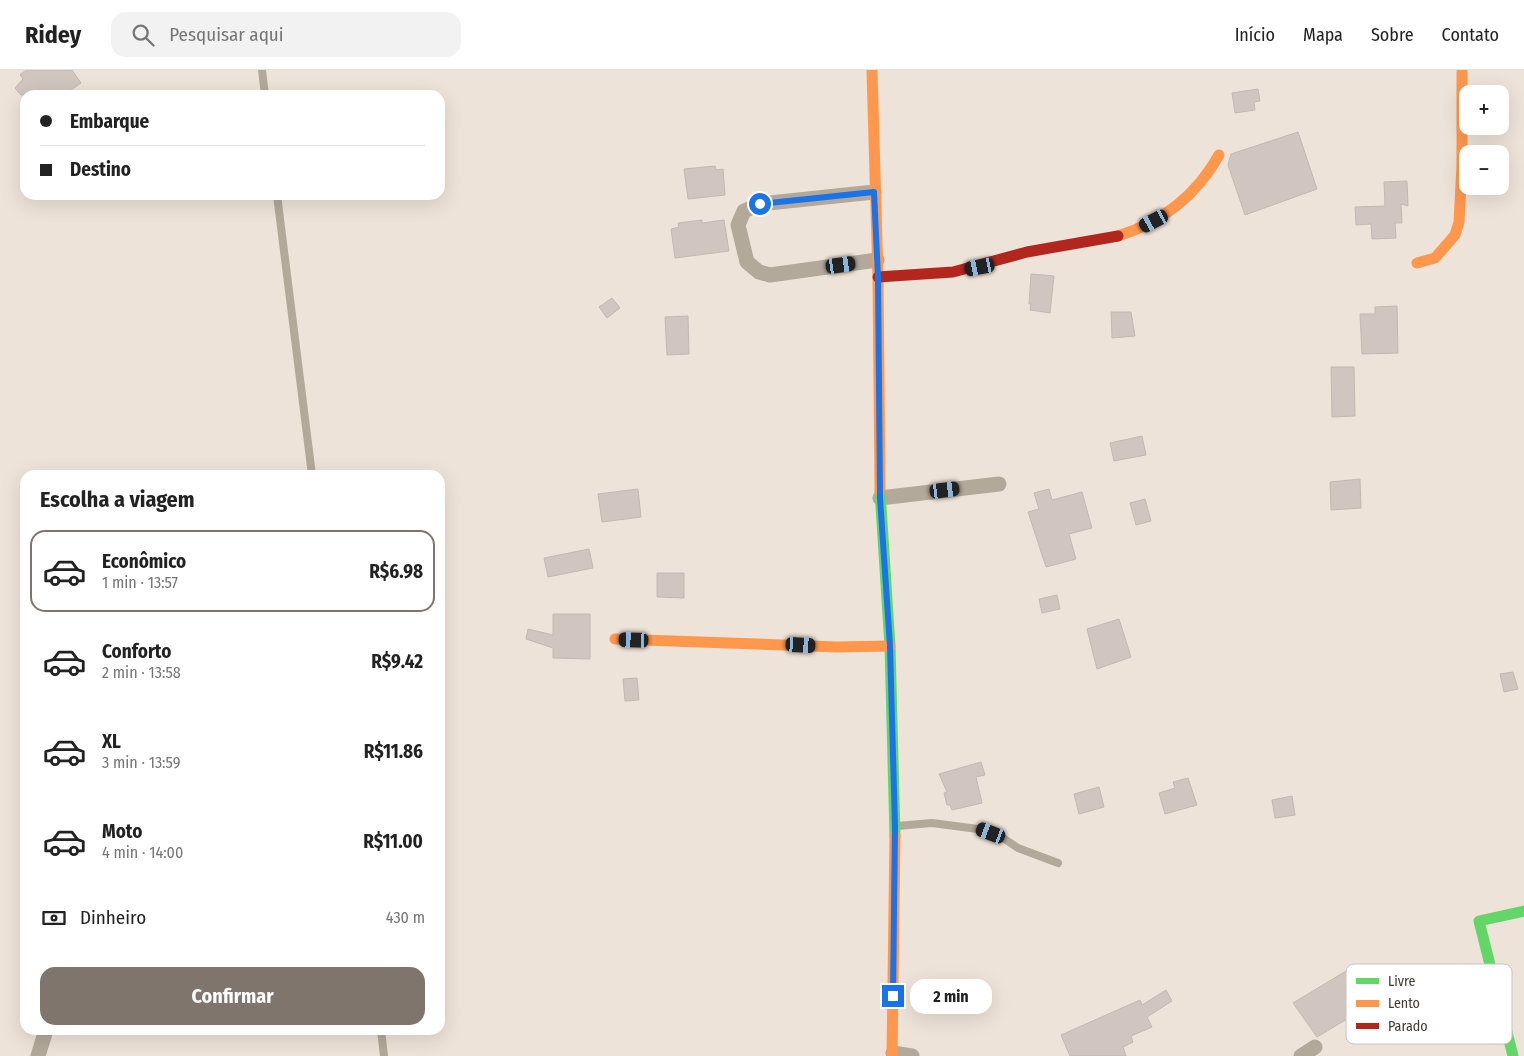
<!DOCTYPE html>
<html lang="pt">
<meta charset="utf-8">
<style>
body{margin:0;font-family:"Fira Sans Condensed",sans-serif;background:#f2f2f2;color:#222;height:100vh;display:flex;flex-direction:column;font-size:19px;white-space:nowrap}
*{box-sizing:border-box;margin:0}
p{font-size:16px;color:#767676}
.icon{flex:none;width:28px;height:28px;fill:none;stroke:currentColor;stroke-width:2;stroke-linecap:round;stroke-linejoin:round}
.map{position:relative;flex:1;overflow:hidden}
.details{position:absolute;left:20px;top:400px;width:425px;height:565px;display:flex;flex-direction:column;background:#fff;border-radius:15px;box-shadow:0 5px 20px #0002}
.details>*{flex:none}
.banner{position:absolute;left:20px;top:20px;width:425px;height:110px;border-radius:15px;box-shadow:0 5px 20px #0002;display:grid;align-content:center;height:110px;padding:0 20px;background:#fff}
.buttons{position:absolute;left:1459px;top:15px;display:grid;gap:10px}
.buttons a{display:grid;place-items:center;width:50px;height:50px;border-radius:10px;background:#fff;box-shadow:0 5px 20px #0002;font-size:25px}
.end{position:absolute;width:22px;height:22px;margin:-11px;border:6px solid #1a73e8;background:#fff;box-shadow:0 0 0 2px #fff}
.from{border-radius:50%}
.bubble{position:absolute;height:35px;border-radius:15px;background:#fff;box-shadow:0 5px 20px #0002;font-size:16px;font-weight:700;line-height:35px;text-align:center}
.car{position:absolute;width:15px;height:30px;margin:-15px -8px;border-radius:6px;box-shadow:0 0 4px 1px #0007;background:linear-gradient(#222 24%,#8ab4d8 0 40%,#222 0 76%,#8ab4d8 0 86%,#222 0)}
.banner b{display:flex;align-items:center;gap:18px;height:48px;font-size:19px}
.banner b+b{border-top:1px solid #e0e0e0}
.banner i{width:12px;height:12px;background:#222}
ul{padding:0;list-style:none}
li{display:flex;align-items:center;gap:15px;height:82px;margin:0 10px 8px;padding:0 10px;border:2px solid transparent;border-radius:15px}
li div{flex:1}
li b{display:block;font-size:19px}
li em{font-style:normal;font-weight:700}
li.on{border-color:#7f756c}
li>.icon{width:45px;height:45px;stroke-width:1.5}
h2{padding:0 20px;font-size:22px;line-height:60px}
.pay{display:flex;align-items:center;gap:12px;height:55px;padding:0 20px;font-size:19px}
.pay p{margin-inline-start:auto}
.primary-button{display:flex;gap:10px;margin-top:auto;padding:10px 20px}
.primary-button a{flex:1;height:58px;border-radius:15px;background:#7f756c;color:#fff;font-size:20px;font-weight:700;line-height:58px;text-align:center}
header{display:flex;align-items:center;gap:30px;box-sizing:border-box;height:70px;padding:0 25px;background:#fff;border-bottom:1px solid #e0e0e0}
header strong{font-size:24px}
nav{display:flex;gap:28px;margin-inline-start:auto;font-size:18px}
.search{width:350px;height:45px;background:#f2f2f2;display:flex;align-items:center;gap:12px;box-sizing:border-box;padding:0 18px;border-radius:15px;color:#767676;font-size:19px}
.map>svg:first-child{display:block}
</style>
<header>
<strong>Ridey</strong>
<div class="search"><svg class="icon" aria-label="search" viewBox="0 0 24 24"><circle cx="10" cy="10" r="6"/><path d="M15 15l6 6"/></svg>Pesquisar aqui</div>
<nav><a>Início</a><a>Mapa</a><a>Sobre</a><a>Contato</a></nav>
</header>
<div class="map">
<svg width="1524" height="986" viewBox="0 0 1524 986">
<rect width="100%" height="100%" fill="#eee3d8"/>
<path fill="#d0c5bf" stroke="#c3b9b2" d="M 26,0 L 72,0 L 81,13 L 64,25 L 21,25 L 15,18 L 23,9 L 20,5 Z
M 1258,19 L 1260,31 L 1254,32 L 1255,40 L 1235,43 L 1232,23 Z
M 1298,62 L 1317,119 L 1245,145 L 1228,95 L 1231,84 Z
M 715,96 L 716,100 L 723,99 L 725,125 L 688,129 L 684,99 Z
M 1407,111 L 1408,136 L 1401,134 L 1402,153 L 1395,153 L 1396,168 L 1372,169 L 1371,154 L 1356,155 L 1355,137 L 1385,136 L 1384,112 Z
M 702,150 L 702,153 L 724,150 L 729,181 L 675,188 L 671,159 L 679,157 L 678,153 Z
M 1031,204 L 1054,206 L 1050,243 L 1030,240 L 1031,234 L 1029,234 Z
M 612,228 L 620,238 L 607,248 L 599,237 Z
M 1397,236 L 1398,283 L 1362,284 L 1360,244 L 1375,244 L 1375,237 Z
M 1111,242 L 1131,242 L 1135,266 L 1112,268 Z
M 688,246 L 689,284 L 667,285 L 665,247 Z
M 1331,297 L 1354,297 L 1355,346 L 1332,347 Z
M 1142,366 L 1146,385 L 1114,391 L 1110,373 Z
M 1360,409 L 1361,438 L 1331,440 L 1330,412 Z
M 638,419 L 641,447 L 602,452 L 598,424 Z
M 1049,419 L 1052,430 L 1082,422 L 1092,458 L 1069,464 L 1076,489 L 1046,497 L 1028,442 L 1039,439 L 1034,423 Z
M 1145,429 L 1151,451 L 1136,455 L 1130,433 Z
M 589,479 L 593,498 L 548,507 L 544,488 Z
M 657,503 L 684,503 L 684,528 L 657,527 Z
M 1057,525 L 1060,539 L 1042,543 L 1039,529 Z
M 553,544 L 590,544 L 590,589 L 553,588 L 553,578 L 526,569 L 528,559 L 553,565 Z
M 1119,549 L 1131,587 L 1097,599 L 1087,559 Z
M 1513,602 L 1518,619 L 1504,622 L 1500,604 Z
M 637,608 L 639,630 L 625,631 L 623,609 Z
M 981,692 L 985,705 L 976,707 L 982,733 L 952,740 L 950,735 L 947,735 L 944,723 L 947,722 L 939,704 Z
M 1188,708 L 1197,735 L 1165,744 L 1159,723 L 1175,718 L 1173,712 Z
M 1099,717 L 1104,737 L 1079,744 L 1074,724 Z
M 1292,726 L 1295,745 L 1275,748 L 1272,730 Z
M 1356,895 L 1379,930 L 1317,967 L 1293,933 Z
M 1166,920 L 1172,931 L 1147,947 L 1152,957 L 1131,966 L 1133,972 L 1123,977 L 1126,986 L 1070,986 L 1061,965 L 1140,930 L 1142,935 Z"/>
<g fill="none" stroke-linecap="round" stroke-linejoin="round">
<path stroke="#b2a99a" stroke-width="8" d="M 262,0 L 265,25
M 277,125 L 312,405
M 897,756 L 932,753 L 978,759 L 1003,768 L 1018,778 L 1058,793
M 381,960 L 384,986"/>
<path stroke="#b2a99a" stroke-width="15" d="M 874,122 L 760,134 L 744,141 L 738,155 L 747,192 L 759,202 L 770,205 L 877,190
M 880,428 L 999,414
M 893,983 L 912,986
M 38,986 L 46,960
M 1301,986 L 1315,977"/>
<path stroke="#63d668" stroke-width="11" d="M 880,421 L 890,576 L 895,766
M 1513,986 L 1479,851 L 1524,841"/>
<path stroke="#ff974d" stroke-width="11" d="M 872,0 L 878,207 L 880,421
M 1118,166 C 1163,152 1196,126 1219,85
M 1417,193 L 1435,188 L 1455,165 L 1459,152 L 1462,96 L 1462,0
M 615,569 L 837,577 L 890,576
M 892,986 L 895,766"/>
<path stroke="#b3261e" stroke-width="11" d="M 878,207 L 953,202 L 1027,182 L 1118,166"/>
</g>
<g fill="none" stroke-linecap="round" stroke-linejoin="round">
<path stroke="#1a73e8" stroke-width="6" d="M 760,134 L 874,122 L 878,207 L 880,428 L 890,576 L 895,757 L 893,926"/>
</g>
<rect x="1346" y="894" width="166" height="80" rx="8" fill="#fff" stroke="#c7c4c2" stroke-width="1"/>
<rect x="1356" y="908" width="23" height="6" fill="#63d668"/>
<rect x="1356" y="930" width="23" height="7" fill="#ff974d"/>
<rect x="1356" y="953" width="23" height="6" fill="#b3261e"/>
<g font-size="14" fill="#433a32">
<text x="1388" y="916">Livre</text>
<text x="1388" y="938">Lento</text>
<text x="1388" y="961">Parado</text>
</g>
</svg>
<div class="buttons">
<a>+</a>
<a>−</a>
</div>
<i class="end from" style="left:760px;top:134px"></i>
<i class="end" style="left:893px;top:926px"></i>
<div class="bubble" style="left:910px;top:909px;width:82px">2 min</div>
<i class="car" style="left:1154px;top:151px;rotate:242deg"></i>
<i class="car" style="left:841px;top:195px;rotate:82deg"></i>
<i class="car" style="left:980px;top:197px;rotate:259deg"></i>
<i class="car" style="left:945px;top:420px;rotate:83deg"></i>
<i class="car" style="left:634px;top:570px;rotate:272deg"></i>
<i class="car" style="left:801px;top:575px;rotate:93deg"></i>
<i class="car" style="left:991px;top:763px;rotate:291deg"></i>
<div class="banner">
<b><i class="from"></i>Embarque</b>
<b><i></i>Destino</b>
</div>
<section class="details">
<h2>Escolha a viagem</h2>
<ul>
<li class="on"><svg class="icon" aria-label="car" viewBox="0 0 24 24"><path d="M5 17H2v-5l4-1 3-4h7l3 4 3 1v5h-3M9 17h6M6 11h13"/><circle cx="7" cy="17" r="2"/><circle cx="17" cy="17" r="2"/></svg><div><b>Econômico</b><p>1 min · 13:57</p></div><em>R$6.98</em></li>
<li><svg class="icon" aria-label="car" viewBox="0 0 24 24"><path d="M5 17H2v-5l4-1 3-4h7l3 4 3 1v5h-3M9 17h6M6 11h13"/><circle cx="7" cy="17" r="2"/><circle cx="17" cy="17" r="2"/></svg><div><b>Conforto</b><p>2 min · 13:58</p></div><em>R$9.42</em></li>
<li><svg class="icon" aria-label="car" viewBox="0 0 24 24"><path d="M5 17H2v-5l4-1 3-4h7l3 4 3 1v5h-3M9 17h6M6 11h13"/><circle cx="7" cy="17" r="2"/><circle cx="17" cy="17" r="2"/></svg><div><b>XL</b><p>3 min · 13:59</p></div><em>R$11.86</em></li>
<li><svg class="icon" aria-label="car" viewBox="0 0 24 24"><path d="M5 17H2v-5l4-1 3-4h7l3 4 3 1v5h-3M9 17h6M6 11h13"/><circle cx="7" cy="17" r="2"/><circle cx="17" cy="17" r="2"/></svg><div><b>Moto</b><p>4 min · 14:00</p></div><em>R$11.00</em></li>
</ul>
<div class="pay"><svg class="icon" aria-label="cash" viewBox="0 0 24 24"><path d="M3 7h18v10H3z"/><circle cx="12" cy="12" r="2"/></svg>Dinheiro<p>430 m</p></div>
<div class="primary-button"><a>Confirmar</a></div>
</section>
</div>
